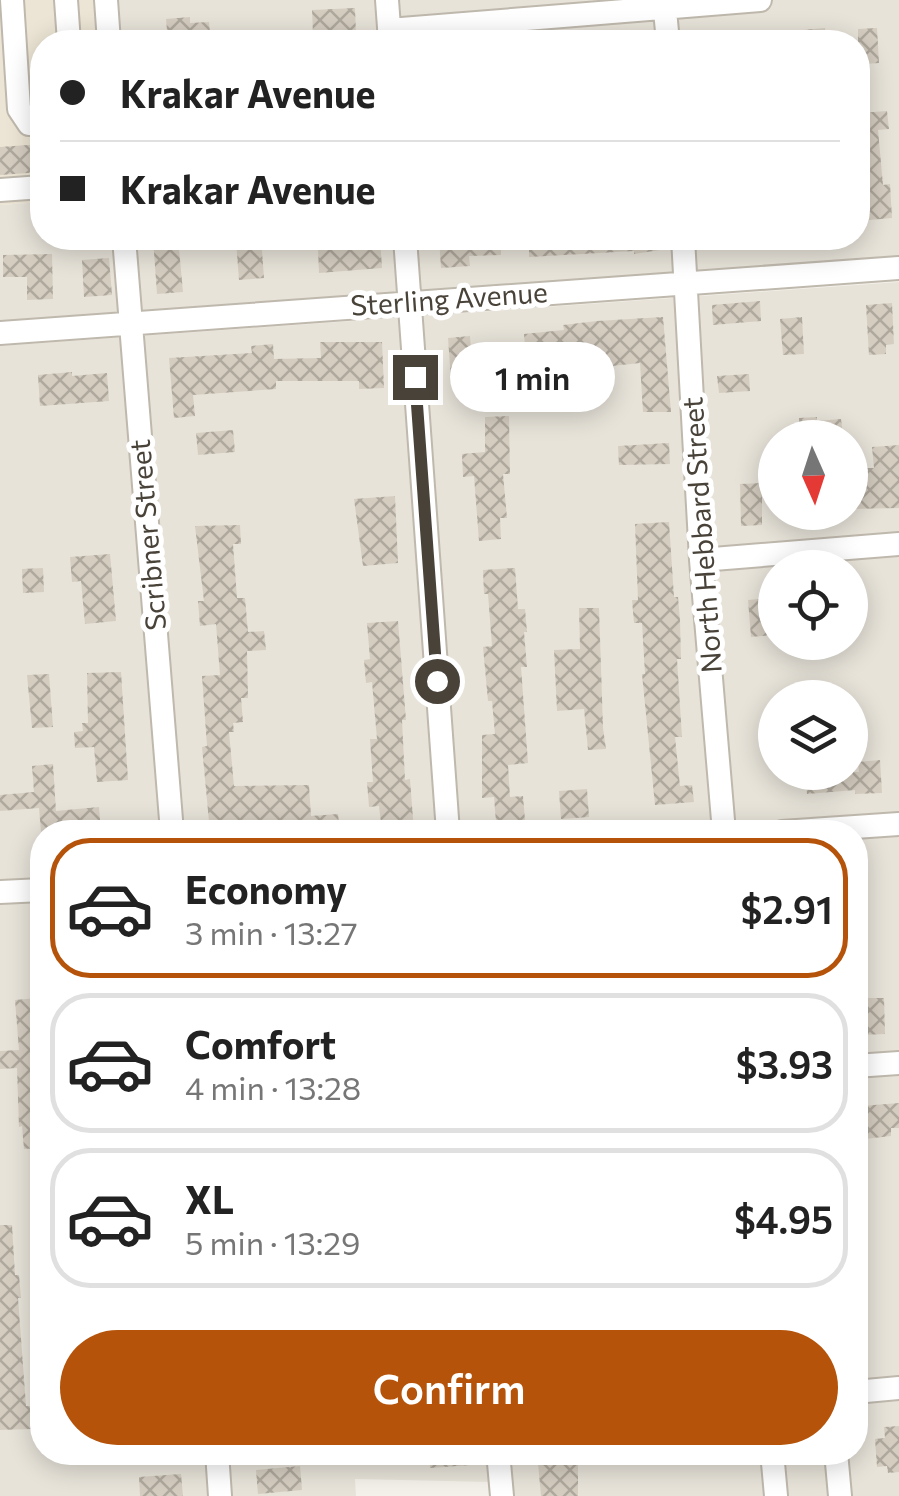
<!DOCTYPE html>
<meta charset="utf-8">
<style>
body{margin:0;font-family:Commissioner,sans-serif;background:#f6f6f6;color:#222;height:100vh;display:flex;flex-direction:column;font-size:38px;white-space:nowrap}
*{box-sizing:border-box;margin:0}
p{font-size:32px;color:#767676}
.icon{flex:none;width:55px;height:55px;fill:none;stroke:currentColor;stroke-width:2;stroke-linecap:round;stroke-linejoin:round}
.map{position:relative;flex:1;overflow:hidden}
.details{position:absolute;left:30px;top:820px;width:838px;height:645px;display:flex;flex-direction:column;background:#fff;border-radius:40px;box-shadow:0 5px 25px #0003}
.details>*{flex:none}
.banner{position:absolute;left:30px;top:30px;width:840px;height:220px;border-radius:40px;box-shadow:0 5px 25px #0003;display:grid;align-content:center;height:220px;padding:0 30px;background:#fff}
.needle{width:65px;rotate:177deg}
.tools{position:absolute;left:758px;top:420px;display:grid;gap:20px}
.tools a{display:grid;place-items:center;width:110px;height:110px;border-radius:50%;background:#fff;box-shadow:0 5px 25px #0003;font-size:50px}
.end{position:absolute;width:45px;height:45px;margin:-22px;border:12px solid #484239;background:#fff;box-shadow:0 0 0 5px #fff}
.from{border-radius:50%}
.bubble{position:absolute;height:70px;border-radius:35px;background:#fff;box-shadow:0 5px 25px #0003;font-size:32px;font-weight:600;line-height:70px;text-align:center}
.banner b{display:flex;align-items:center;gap:35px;height:95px;font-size:38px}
.banner b+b{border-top:2px solid #e0e0e0}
.banner i{width:25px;height:25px;background:#222}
ul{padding:18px 0 0;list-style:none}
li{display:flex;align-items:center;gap:30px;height:140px;margin:0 20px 15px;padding:0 10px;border:5px solid #e0e0e0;border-radius:40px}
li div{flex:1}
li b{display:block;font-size:38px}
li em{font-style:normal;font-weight:600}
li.current{border-color:#b45309}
li>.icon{width:90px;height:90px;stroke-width:1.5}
.action{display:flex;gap:20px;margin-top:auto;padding:20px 30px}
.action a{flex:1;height:115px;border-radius:60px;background:#b45309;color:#fff;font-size:40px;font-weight:600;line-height:115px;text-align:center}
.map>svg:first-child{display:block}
</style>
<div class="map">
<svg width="899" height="1496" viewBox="0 0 899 1496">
<defs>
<pattern id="building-cross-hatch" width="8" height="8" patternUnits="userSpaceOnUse" patternTransform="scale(2.5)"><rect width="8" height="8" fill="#d5cdc0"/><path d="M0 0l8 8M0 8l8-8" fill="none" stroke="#afa89d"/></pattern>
</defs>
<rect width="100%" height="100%" fill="#f4f1ea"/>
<path fill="#e7e3d9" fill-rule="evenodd" d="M 102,0 L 899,0 L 899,265 L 0,329 L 0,205 L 42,202 L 42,238 L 858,238 L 858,42 L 105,42 Z
M 899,282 L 899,1496 L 495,1496 L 494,1482 L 355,1479 L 356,1496 L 0,1496 L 0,346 ZM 775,438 L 850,438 L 850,512 L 775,512 ZM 775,568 L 850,568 L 850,642 L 775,642 ZM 775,698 L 850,698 L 850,772 L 775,772 ZM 42,832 L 855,832 L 855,1452 L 42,1452 Z"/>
<path fill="#ece5d5" d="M 0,0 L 102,0 L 105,42 L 42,42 L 42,202 L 0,205 Z"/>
<path fill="url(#building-cross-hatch)" d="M 355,8 L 356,34 L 313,36 L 312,10 Z
M 190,17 L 190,23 L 209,22 L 211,42 L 168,42 L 166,19 Z
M 825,28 L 826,42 L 782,42 L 782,32 Z
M 877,28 L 879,63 L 865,64 L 864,51 L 858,51 L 858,29 Z
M 887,111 L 889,129 L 878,130 L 883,185 L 890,184 L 892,218 L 858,221 L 858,185 L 864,185 L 860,113 Z
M 42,144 L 42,172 L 0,175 L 0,147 Z
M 153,238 L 178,238 L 183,292 L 157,294 Z
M 261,238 L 264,278 L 239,280 L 236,240 Z
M 356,238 L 380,238 L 382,268 L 319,273 L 318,248 L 356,247 Z
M 439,238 L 501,238 L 501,255 L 469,256 L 470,266 L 441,268 Z
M 529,238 L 666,238 L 666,249 L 634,254 L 634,251 L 529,257 Z
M 52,254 L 53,299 L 27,300 L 27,277 L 3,277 L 3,255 Z
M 109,258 L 112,295 L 84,297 L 82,260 Z
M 760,301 L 761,321 L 713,325 L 712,305 Z
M 892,303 L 894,344 L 886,345 L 886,354 L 869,355 L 866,305 Z
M 663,317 L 671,412 L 643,412 L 640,363 L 566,371 L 566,365 L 527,369 L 524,334 L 564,330 L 563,325 L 597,321 Z
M 802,317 L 804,354 L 783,355 L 780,319 Z
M 470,336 L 473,378 L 451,379 L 448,338 Z
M 320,342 L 382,342 L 384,388 L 359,389 L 359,381 L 276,381 L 276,389 L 193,395 L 195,416 L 174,418 L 169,358 L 252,353 L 251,346 L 273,344 L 274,359 L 321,358 Z
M 72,372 L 72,376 L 107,373 L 109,401 L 40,406 L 38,375 Z
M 749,374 L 750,391 L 719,393 L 717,376 Z
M 509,416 L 510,474 L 503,474 L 507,518 L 500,518 L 501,539 L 479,541 L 474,476 L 463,477 L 462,454 L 485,452 L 485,417 Z
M 817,417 L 817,421 L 841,419 L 843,435 L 800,438 L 799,418 Z
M 233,430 L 235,452 L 198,455 L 196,433 Z
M 669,443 L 670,464 L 619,465 L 618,446 Z
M 899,445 L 899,508 L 850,509 L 850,468 L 874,468 L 872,447 Z
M 762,483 L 762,525 L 741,526 L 740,484 Z
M 395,496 L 398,563 L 363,566 L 354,499 Z
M 669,522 L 674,597 L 678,597 L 680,620 L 681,659 L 677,659 L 682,737 L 675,737 L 680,786 L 692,785 L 694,802 L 655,805 L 642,674 L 645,674 L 642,623 L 634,623 L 632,600 L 638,600 L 635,524 Z
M 240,525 L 241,544 L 233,544 L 237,598 L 245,598 L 248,632 L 264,631 L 266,650 L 247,651 L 248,698 L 241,698 L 243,722 L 233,723 L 234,732 L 229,732 L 234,786 L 309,785 L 311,816 L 338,814 L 340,832 L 210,832 L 202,747 L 207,746 L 202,676 L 220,675 L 216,624 L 200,626 L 198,601 L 204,601 L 195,526 Z
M 110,554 L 116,621 L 85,624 L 81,581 L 72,582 L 70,557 Z
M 43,568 L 44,592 L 23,593 L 22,569 Z
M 515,568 L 518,609 L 525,609 L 527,632 L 524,632 L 527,667 L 521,667 L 528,763 L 508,765 L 510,797 L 523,796 L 525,820 L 496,822 L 494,797 L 482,798 L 482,735 L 495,734 L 492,701 L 488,701 L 483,647 L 492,646 L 488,594 L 484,594 L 483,570 Z
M 770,598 L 773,635 L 751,637 L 748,600 Z
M 579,608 L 599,608 L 603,728 L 606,749 L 588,750 L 584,709 L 557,711 L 554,650 L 580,649 Z
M 398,621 L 406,720 L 402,720 L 405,780 L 410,779 L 414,832 L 382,832 L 379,806 L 369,807 L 367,782 L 373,782 L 370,739 L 377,739 L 372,682 L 366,683 L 364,660 L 370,659 L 367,623 Z
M 121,672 L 128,780 L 97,782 L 94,747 L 75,748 L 74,732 L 83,731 L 82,723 L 88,723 L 87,673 Z
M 49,674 L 53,727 L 32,728 L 27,675 Z
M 880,760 L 882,793 L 855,794 L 855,790 L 807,794 L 805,772 L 859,772 L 858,762 Z
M 53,764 L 56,811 L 99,807 L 101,832 L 41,832 L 39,808 L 0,811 L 0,795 L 34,792 L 32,766 Z
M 587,789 L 589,817 L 561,819 L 559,791 Z
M 37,998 L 39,1036 L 42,1035 L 42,1148 L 24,1149 L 22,1126 L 19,1127 L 17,1068 L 0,1069 L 0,1051 L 19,1050 L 15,1000 Z
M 861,998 L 884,998 L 885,1034 L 862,1035 Z
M 899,1103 L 899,1128 L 891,1128 L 891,1136 L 865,1139 L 862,1106 Z
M 0,1225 L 12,1225 L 15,1275 L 19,1275 L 21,1298 L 18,1298 L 26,1406 L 32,1406 L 32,1429 L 0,1430 Z
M 899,1426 L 899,1472 L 888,1473 L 887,1466 L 877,1467 L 875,1439 L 885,1438 L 884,1427 Z
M 429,1452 L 483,1452 L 484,1464 L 430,1468 Z
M 537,1452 L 578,1452 L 578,1496 L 541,1496 Z
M 300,1466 L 302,1490 L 258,1494 L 256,1470 Z
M 181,1474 L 183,1496 L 140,1496 L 139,1477 Z"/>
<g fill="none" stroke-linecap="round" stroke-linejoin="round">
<g stroke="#bfb8ad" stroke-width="26">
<path id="minor" d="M 12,0 L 19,109 L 29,124 L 42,123
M 66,0 L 69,42
M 106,0 L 109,42
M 387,0 L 390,41
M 664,0 L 668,42
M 389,30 L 760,0
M 0,190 L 42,187
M 124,238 L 172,832
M 405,238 L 448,832
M 683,238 L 701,560 L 724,832
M 0,333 L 899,268
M 701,560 L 899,544
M 782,832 L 899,824
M 0,892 L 42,890
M 855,1066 L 899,1063
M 855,1392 L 899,1388
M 217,1452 L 220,1496
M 498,1452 L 502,1496
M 772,1452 L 776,1496
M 836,1452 L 840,1496"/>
</g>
<use href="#minor" stroke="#fff" stroke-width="22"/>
</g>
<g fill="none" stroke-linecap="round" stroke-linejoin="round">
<path stroke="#484239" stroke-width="12" d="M 415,377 L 437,681"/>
</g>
<g text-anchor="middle" stroke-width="10" stroke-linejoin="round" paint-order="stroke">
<g font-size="28" fill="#484239" stroke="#fff">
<text transform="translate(449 299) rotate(-4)" y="10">Sterling Avenue</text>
<text transform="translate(148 535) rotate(-95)" y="10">Scribner Street</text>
<text transform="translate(702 535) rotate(-94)" y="10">North Hebbard Street</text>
</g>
</g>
</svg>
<div class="tools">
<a><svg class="needle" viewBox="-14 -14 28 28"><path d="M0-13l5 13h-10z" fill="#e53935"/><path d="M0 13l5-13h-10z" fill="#767676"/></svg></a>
<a><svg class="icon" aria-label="locate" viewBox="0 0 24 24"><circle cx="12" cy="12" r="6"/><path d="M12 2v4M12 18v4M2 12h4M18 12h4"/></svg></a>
<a><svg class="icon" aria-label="layers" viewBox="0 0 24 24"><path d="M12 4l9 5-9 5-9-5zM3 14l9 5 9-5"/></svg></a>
</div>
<i class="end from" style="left:437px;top:681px"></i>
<i class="end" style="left:415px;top:377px"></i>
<div class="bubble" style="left:450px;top:342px;width:165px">1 min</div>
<div class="banner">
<b><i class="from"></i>Krakar Avenue</b>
<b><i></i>Krakar Avenue</b>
</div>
<section class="details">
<ul>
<li class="current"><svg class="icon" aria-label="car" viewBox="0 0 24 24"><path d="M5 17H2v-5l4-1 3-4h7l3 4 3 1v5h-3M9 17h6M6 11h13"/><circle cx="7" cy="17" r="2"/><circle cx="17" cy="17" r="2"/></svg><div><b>Economy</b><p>3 min · 13:27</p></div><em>$2.91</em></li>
<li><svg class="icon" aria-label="car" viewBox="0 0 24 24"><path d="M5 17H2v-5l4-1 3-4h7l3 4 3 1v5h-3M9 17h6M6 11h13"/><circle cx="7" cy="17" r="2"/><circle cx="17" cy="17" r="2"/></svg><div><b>Comfort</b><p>4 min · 13:28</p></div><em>$3.93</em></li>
<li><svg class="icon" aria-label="car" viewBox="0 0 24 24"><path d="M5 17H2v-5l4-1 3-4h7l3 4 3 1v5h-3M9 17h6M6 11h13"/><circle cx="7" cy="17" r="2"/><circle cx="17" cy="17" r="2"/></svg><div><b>XL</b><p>5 min · 13:29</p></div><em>$4.95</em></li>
</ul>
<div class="action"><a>Confirm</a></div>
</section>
</div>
